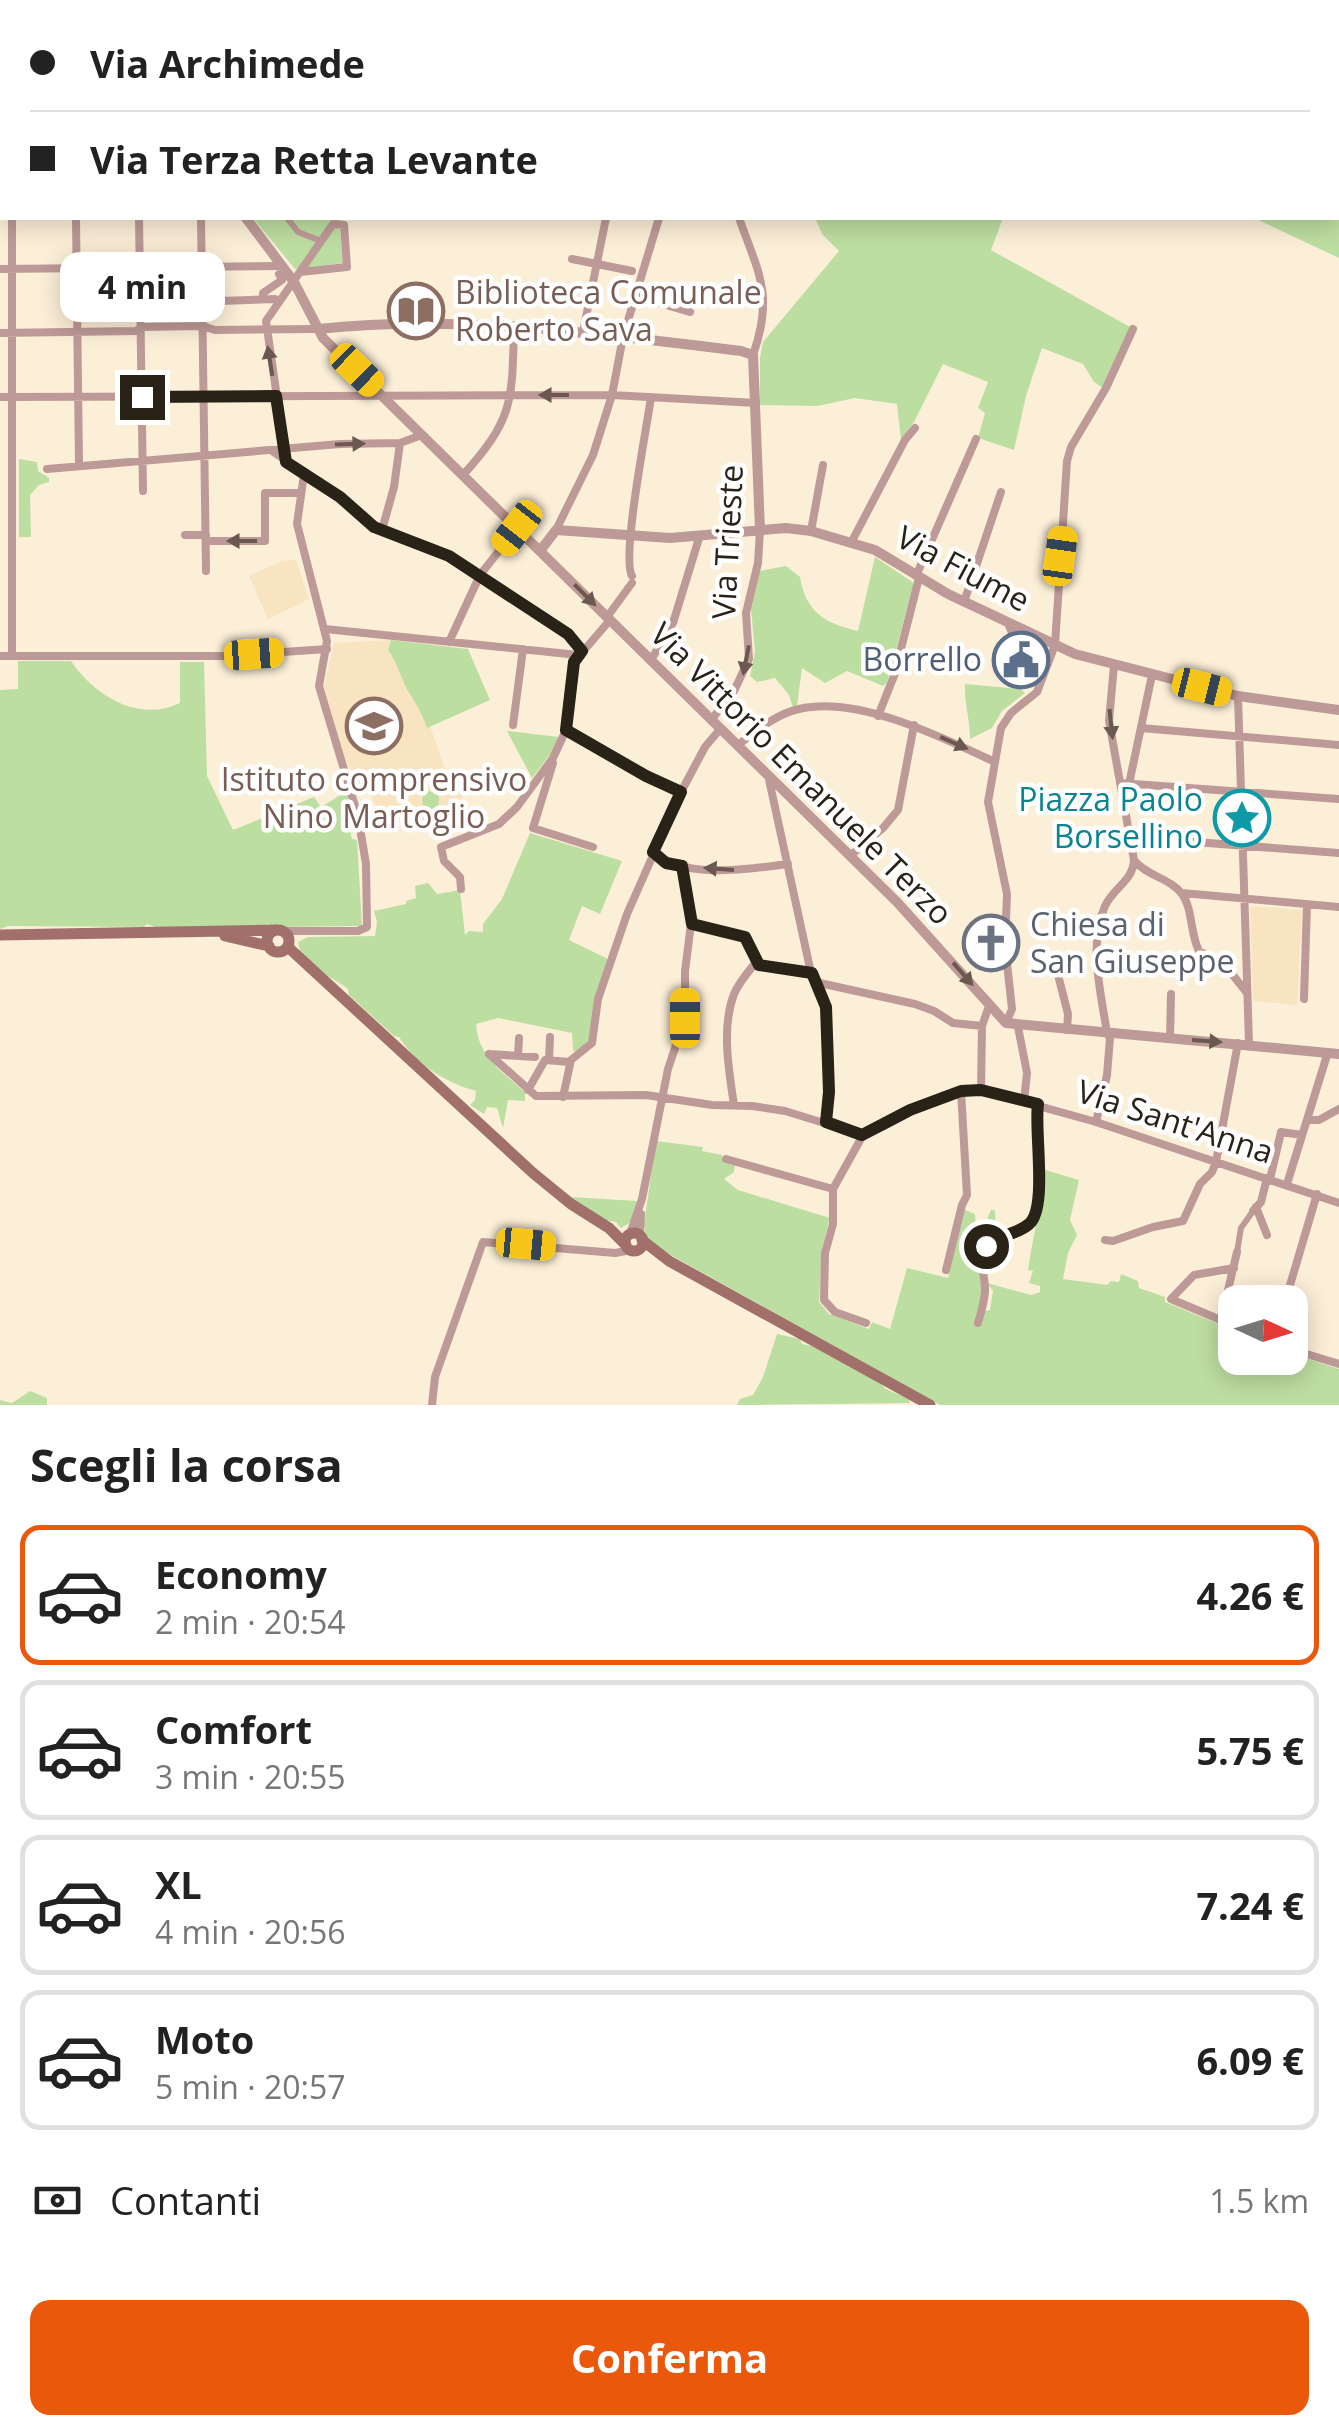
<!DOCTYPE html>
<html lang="it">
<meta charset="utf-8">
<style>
body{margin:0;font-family:"Open Sans",sans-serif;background:#f2f2f2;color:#222;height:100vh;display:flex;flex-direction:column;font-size:38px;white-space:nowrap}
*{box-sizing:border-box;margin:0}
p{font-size:32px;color:#767676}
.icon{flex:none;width:55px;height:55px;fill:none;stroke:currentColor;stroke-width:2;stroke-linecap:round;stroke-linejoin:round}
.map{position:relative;height:1405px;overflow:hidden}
.panel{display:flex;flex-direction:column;background:#fff;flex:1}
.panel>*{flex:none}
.banner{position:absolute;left:0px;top:0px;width:1340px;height:220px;box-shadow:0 5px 25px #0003;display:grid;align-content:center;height:220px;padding:0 30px;background:#fff}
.needle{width:65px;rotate:94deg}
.buttons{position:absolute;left:1218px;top:1285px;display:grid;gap:20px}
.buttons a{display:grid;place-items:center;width:90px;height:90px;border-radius:20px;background:#fff;box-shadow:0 5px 25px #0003;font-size:50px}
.end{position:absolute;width:45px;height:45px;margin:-22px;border:12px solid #282217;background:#fff;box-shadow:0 0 0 5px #fff}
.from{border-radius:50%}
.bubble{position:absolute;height:70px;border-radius:20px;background:#fff;box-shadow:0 5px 25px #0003;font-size:32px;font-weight:700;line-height:70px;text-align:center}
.car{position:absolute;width:30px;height:60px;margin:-30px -15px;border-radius:12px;box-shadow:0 0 8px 2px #0007;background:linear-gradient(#f5c518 24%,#345 0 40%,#f5c518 0 76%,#345 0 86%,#f5c518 0)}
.banner b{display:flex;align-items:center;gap:35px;height:95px;font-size:38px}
.banner b+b{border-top:2px solid #e0e0e0}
.banner i{width:25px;height:25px;background:#222}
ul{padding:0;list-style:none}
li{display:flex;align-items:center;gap:30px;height:140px;margin:0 20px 15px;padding:0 10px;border:5px solid #e0e0e0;border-radius:20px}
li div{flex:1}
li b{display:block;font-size:38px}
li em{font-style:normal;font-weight:700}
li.current{border-color:#ea580c}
li>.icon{width:90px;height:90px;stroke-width:1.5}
h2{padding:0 30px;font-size:45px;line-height:120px}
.pay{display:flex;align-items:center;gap:25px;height:110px;padding:0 30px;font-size:38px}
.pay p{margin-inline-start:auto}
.primary-button{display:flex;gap:20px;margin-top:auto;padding:20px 30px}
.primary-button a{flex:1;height:115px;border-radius:20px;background:#ea580c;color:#fff;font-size:40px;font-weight:700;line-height:115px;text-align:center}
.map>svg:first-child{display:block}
</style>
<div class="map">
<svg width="1339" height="1405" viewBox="0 0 1339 1405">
<rect width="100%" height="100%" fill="#fcefd8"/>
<path fill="#f8e4c0" d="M 296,560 L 309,599 L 268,619 L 249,576 L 282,561 Z
M 391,640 L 388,650 L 421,706 L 427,727 L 430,726 L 450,784 L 463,792 L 459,828 L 381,816 L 371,796 L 358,787 L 343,753 L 324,686 L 334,643 Z
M 1250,906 L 1302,910 L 1297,1005 L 1253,1001 Z"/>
<path fill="#bddea1" d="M 818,0 L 1138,0 L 817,2 Z
M 1338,85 L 1339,86 L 1339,258 L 1254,218 L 1338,218 Z
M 253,218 L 339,218 L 343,263 L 295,269 Z
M 815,218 L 1003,218 L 991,250 L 1132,328 L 1103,388 L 1094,382 L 1083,364 L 1042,348 L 1026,396 L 1014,450 L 978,438 L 985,413 L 978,408 L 988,382 L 943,364 L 914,422 L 901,440 L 897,404 L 855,398 L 817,406 L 760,405 L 760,358 L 763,342 L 839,251 L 822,234 Z
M 19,459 L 37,462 L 38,471 L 49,478 L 49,482 L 39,485 L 30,495 L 31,537 L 19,537 Z
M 875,557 L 914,583 L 887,683 L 883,686 L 847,671 L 825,683 L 802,668 L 797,706 L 793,708 L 789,695 L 775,678 L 757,682 L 750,676 L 755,652 L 751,609 L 760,571 L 786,566 L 800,577 C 806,613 825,623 858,631 Z
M 391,640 L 468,649 L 490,700 L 427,728 C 422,712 415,703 407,689 C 400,675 397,663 388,650 Z
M 18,661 L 71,661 C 95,696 139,723 180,703 L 180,662 L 204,662 L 207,776 L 233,830 L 314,797 L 321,807 L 347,791 L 352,817 L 348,823 L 352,839 L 357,840 L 362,926 L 272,927 L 268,924 L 258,927 L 158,928 L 147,924 L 144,927 L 8,926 L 0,929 L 0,690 L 18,689 Z
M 965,684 L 1020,689 L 1025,693 L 1002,711 L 992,728 L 970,739 C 970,719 964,704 965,684 Z
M 507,731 L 559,737 L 552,752 L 532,778 Z
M 423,791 L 439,792 L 438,821 L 422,820 Z
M 530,833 L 622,861 L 600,914 L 582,906 L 569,940 L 608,959 L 590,1043 L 580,1052 L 573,1051 L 572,1033 L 498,1018 L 476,1024 C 478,1056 502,1072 525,1092 L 525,1101 L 508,1100 L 503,1128 L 497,1108 L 487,1107 L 484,1114 L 470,1105 L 475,1100 L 476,1091 C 446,1083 416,1064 399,1037 L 394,1036 L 349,995 L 348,989 C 332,976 300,966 298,942 L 308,937 L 375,936 L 377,922 L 374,911 L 406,904 L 406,901 L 416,898 L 415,886 L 428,883 L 437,894 L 460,890 L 465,935 L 469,931 L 483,932 L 483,924 L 502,899 Z
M 656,1141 L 703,1147 L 702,1151 L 722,1155 L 722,1161 L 735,1164 L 734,1172 L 724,1179 L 738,1190 L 830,1218 L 822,1249 L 819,1302 L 829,1314 L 869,1329 L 872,1322 L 890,1329 L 907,1268 L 948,1278 L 963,1209 L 975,1214 L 976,1228 L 982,1230 L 991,1210 L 995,1210 L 996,1234 C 972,1250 982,1269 981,1293 C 981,1304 976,1315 974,1326 L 982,1324 L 985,1311 L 990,1310 L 993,1291 L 987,1283 L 1031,1295 L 1040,1292 L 1040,1286 L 1029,1283 L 1033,1271 L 1028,1270 C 1033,1235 1042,1204 1042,1169 L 1079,1180 L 1070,1220 L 1077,1235 L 1068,1253 L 1063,1279 L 1107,1285 L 1111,1281 L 1119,1282 L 1121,1274 L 1138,1281 L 1139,1288 L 1165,1297 L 1165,1302 L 1235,1331 L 1235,1358 L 1290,1358 L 1290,1353 L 1339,1369 L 1339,1405 L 940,1405 L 660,1249 L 646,1238 L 644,1224 Z
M 570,1197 L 637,1201 L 631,1222 L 621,1228 L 616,1222 L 605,1220 Z
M 777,1334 L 800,1339 L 802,1344 L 812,1346 L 879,1382 L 886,1389 L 909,1399 L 910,1403 L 737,1405 L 740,1399 L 753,1395 L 763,1377 Z
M 30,1391 L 47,1398 L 47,1405 L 0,1405 L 0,1400 L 12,1403 Z"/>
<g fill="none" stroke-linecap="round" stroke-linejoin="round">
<path stroke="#bd9a97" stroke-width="6" d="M 287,218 L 298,232 L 321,241
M 1237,1252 L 1241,1228 L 1253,1211"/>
<path stroke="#bd9a97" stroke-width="8" d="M 533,0 L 534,2
M 610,0 L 610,2
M 685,0 L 686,2
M 807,0 L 809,1
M 13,2 L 13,0
M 78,2 L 78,0
M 772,2 L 772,0
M 0,7 L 2,7
M 0,72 L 2,72
M 0,136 L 2,136
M 12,218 L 12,656
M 76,218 L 79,466
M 139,218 L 143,491
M 201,218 L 206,571
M 739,218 C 759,274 774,295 753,355
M 572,259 L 632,271
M 0,269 L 283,266
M 635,296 L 690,312
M 263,299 L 263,293 L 282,280 L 279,274
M 221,301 L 275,299 L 279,302
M 583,332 L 606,218
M 0,333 L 136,331 L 141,327 L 203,326 L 215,330 L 318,329
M 0,397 L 612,395 L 756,403
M 272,451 L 340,497 L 374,527 L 449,556 L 567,633 L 582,651
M 285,453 L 266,321 L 333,224 L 344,225 L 347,267 L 300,272
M 47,469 L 340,444 L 400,443 L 422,435
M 463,475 C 515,418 512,399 514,325
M 382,530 L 394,487 L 400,443
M 556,530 L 593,455 L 612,395 L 623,337 L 659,218
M 811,531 L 823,465
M 185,535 L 206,535
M 206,541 L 265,541 L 265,493 L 301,493
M 852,541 L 905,440 L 915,428
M 632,576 C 621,558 647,427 651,397
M 916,576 L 976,439
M 964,602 L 1001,492
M 607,617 L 632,583
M 1008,623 L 1019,650 L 1048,664
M 325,629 L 578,655
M 449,642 L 480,575 L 517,528
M 0,656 L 225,656 L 327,649
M 651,660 L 673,623 L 700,535
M 1238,696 L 1249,1044
M 878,716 L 894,676 L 919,578
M 712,719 L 734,691 L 749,659 L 746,613 L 758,563 L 760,530
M 513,725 L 523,649
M 1141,728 L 1339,745
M 566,730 L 646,776 L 681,792
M 738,745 C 756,731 776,714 799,709 C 857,695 941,737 993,761
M 553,763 L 533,828 L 593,847
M 768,775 L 811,973 L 826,1007 L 829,1093 L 826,1122
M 1120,783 L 1339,799
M 1125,803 L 1152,675
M 1130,837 L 1339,853
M 653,852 C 687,880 747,869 788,864
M 851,855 L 883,828 L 898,810 L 914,725
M 1134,860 C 1145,875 1170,878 1182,894 C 1193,909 1190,934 1199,951 L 1225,965 L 1247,993
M 461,889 L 460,877 L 444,861 L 441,847 L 499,824 L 517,807 L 553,758 L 566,730 L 574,662 L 610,620
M 1182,893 L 1339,907
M 691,924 L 745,937 L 759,965 L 811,973
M 282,931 L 358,931 L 367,927 L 366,864 L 358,816 L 319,686 L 327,641 L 297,524 L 304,474
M 1057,971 L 1068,1014 L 1067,1030
M 815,982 L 915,1004 L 934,1011 L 953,1023 L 982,1026
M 1304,999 L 1307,904
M 1006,1023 L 1012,1009 L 1005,945 L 1007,894 L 988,802 L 1001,728 L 1011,713 L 1037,692 L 1055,645 L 1067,461 L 1071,447 L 1106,388 L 1133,329
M 1018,1027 L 1027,1073 L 1024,1101
M 1170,1038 L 1171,994
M 489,1054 L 536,1096 L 646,1095 L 712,1105 L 752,1106 L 785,1111 L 863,1135 C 902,1122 937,1087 981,1090 L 1096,1122 L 1339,1203
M 489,1054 L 535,1057
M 518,1056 L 519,1038
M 549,1060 L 550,1037
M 528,1090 L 545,1060 L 570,1062
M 981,1090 L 982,1026 L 989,1006
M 563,1097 L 571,1060 L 592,1043 L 598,999 L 627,914 L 681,792 L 705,747 L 721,728
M 734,1105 C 729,1071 721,1028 734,994 C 739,982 749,971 757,961
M 1307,1120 L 1319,1120 L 1339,1109
M 1096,1122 L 1107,1075 L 1110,1038 L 1107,1033 C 1101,993 1088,945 1105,906 C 1113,888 1133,881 1134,860 L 1109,721 L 1114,665
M 863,1135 L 833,1189 L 833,1224 L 825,1253 L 824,1300 L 835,1312 L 866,1323
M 726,1159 L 833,1189
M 1270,1179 L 1281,1132 L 1302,1135
M 1287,1184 L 1328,1052
M 1256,1207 L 1267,1235
M 1253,1211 L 1261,1202 L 1267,1178
M 630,1234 L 642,1199 L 668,1069 L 685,1018 L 685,971 L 691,924 L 682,866
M 640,1235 L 641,1214
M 1105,1240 L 1113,1241 L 1153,1227 L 1183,1221 L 1200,1184 L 1212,1172 L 1216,1162 L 1238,1043
M 1234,1268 L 1194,1275 L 1171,1299 L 1235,1326
M 946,1270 L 962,1205 L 967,1195 L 961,1091
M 1285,1302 L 1317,1194
M 1221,1320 L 1237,1252
M 978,1323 C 981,1313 984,1302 985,1292 C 986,1277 977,1260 987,1246 C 999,1228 1029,1236 1036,1213 C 1048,1179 1033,1140 1038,1104
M 1290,1349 L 1339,1364
M 432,1405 L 435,1377 L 483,1242 L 615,1253 L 632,1250"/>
<path stroke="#bd9a97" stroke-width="10" d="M 230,2 L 232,0
M 0,203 L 2,203
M 246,218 L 294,282 L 323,338 L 897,902 L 1006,1023 L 1339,1054
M 318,329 C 460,314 600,334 741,351 L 753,355 L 760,530
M 540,551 L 556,530 L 670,538 L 786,528 L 811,531 L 875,550 L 948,594 L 1075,654 L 1238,696 L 1339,710"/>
<path stroke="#a1706b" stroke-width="11" d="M267 941a11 11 0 1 1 22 0a11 11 0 1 1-22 0Z
M 0,935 L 277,930
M 225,936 L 269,946
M 289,948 L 533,1173 L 571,1204 L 609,1228 L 626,1245
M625 1242a9 9 0 1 1 18 0a9 9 0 1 1-18 0Z
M 642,1240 L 669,1261 L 930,1405"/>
</g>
<defs><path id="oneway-solid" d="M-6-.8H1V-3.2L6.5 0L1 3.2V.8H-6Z" transform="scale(2.5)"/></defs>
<g fill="#6b5851">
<use href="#oneway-solid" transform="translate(270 361) rotate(-99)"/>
<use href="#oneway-solid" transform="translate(554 395) rotate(-180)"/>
<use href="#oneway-solid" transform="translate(350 444) rotate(-2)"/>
<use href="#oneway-solid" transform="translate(242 541) rotate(180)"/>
<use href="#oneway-solid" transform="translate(585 595) rotate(45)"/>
<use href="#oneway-solid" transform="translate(746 660) rotate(101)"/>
<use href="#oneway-solid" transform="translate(1111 724) rotate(84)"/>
<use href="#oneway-solid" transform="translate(954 743) rotate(24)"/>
<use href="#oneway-solid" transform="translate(719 869) rotate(-176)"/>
<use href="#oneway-solid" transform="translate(963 974) rotate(49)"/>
<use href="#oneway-solid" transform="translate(1207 1041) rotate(4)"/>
</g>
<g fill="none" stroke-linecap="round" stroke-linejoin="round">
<path stroke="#282217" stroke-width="12" d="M 142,397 L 276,396 L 286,462 L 340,497 L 374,527 L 449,556 L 568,634 L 582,651 L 574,662 L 566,730 L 646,776 L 681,792 L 653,852 L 666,863 L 682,866 L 692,924 L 745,937 L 759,965 L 812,973 L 826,1007 L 829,1092 L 826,1122 L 862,1135 L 910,1110 L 961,1091 L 981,1090 L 1038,1104 C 1034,1131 1048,1208 1029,1224 C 1017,1235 999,1234 986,1246"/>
</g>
<defs>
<g id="library-ring" transform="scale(2.875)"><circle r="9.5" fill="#fefefe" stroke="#8d6e63" stroke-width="1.5"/><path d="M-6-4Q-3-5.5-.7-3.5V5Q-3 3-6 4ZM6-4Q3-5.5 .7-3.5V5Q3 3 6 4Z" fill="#8d6e63"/></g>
<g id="civic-ring" transform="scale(2.875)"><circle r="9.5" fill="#fefefe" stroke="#5c6f8a" stroke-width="1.5"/><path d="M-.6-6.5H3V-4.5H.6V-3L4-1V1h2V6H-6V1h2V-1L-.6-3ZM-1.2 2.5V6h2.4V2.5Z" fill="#5c6f8a"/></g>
<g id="school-ring" transform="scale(2.875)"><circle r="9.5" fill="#fefefe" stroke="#8d6e63" stroke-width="1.5"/><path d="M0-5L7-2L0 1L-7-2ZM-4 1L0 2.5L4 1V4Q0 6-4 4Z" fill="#8d6e63"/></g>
<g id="sight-ring" transform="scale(2.875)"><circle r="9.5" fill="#fefefe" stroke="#0f9aa8" stroke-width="1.5"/><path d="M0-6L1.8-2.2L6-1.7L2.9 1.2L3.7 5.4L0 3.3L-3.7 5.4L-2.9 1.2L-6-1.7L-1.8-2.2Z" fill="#0f9aa8"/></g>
<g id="church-ring" transform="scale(2.875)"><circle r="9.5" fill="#fefefe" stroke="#6b7280" stroke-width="1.5"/><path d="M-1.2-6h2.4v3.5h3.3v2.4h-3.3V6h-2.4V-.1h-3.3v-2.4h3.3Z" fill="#6b7280"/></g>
</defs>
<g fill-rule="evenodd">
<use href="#library-ring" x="416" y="311"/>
<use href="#civic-ring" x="1021" y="660"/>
<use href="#school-ring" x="374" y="726"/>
<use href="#sight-ring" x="1242" y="818"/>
<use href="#church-ring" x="991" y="943"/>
</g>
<g text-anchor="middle" stroke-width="9" stroke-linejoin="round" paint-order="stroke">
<g font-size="32" fill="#785e54" stroke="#fefefe" text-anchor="start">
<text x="455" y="304">Biblioteca Comunale<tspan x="455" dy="37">Roberto Sava</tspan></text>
<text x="374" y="791" text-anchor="middle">Istituto comprensivo<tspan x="374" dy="37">Nino Martoglio</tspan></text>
</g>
<g font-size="32" fill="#282217" stroke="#fefefe">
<text transform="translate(728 542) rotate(-87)" y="11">Via Trieste</text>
<text transform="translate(963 569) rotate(28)" y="11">Via Fiume</text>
<text transform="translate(801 774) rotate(45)" y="11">Via Vittorio Emanuele Terzo</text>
<text transform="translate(1175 1122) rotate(18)" y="11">Via Sant'Anna</text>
</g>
<g font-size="32" fill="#4e5e75" stroke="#fefefe" text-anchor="end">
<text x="982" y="671">Borrello</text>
</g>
<g font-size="32" fill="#0d838f" stroke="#fefefe" text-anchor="end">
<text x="1203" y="811">Piazza Paolo<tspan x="1203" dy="37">Borsellino</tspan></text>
</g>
<g font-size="32" fill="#5b616d" stroke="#fefefe" text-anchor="start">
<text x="1030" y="936">Chiesa di<tspan x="1030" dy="37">San Giuseppe</tspan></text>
</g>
</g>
</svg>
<div class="buttons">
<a><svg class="needle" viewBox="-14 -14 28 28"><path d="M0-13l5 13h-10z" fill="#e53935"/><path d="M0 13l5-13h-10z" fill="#767676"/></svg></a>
</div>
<i class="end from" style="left:986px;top:1246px"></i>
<i class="end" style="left:142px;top:397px"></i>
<div class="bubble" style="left:60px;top:252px;width:165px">4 min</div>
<i class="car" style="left:357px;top:370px;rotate:134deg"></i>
<i class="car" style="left:517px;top:528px;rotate:218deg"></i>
<i class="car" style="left:1060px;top:556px;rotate:8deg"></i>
<i class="car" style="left:254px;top:654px;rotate:86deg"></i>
<i class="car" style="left:1202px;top:687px;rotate:104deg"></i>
<i class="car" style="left:685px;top:1018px;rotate:0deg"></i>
<i class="car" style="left:526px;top:1244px;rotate:95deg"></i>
<div class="banner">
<b><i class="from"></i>Via Archimede</b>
<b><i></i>Via Terza Retta Levante</b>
</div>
</div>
<section class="panel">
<h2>Scegli la corsa</h2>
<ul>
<li class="current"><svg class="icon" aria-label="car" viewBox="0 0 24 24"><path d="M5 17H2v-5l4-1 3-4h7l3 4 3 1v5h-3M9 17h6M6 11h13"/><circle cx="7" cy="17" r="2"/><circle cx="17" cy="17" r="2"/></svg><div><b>Economy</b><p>2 min · 20:54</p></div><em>4.26 €</em></li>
<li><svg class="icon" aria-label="car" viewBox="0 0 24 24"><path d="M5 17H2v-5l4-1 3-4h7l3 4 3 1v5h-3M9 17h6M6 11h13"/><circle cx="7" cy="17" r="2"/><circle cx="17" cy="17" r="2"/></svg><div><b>Comfort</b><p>3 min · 20:55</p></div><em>5.75 €</em></li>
<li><svg class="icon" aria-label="car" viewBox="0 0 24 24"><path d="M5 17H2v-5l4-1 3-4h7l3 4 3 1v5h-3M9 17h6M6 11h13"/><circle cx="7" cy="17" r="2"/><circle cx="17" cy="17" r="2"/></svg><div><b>XL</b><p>4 min · 20:56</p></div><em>7.24 €</em></li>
<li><svg class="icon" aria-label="car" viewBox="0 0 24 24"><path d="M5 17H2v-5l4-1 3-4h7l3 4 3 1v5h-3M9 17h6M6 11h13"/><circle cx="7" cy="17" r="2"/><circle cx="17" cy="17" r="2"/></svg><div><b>Moto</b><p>5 min · 20:57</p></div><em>6.09 €</em></li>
</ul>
<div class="pay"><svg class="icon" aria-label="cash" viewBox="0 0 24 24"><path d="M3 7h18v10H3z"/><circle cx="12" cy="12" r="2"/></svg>Contanti<p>1.5 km</p></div>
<div class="primary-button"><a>Conferma</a></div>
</section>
